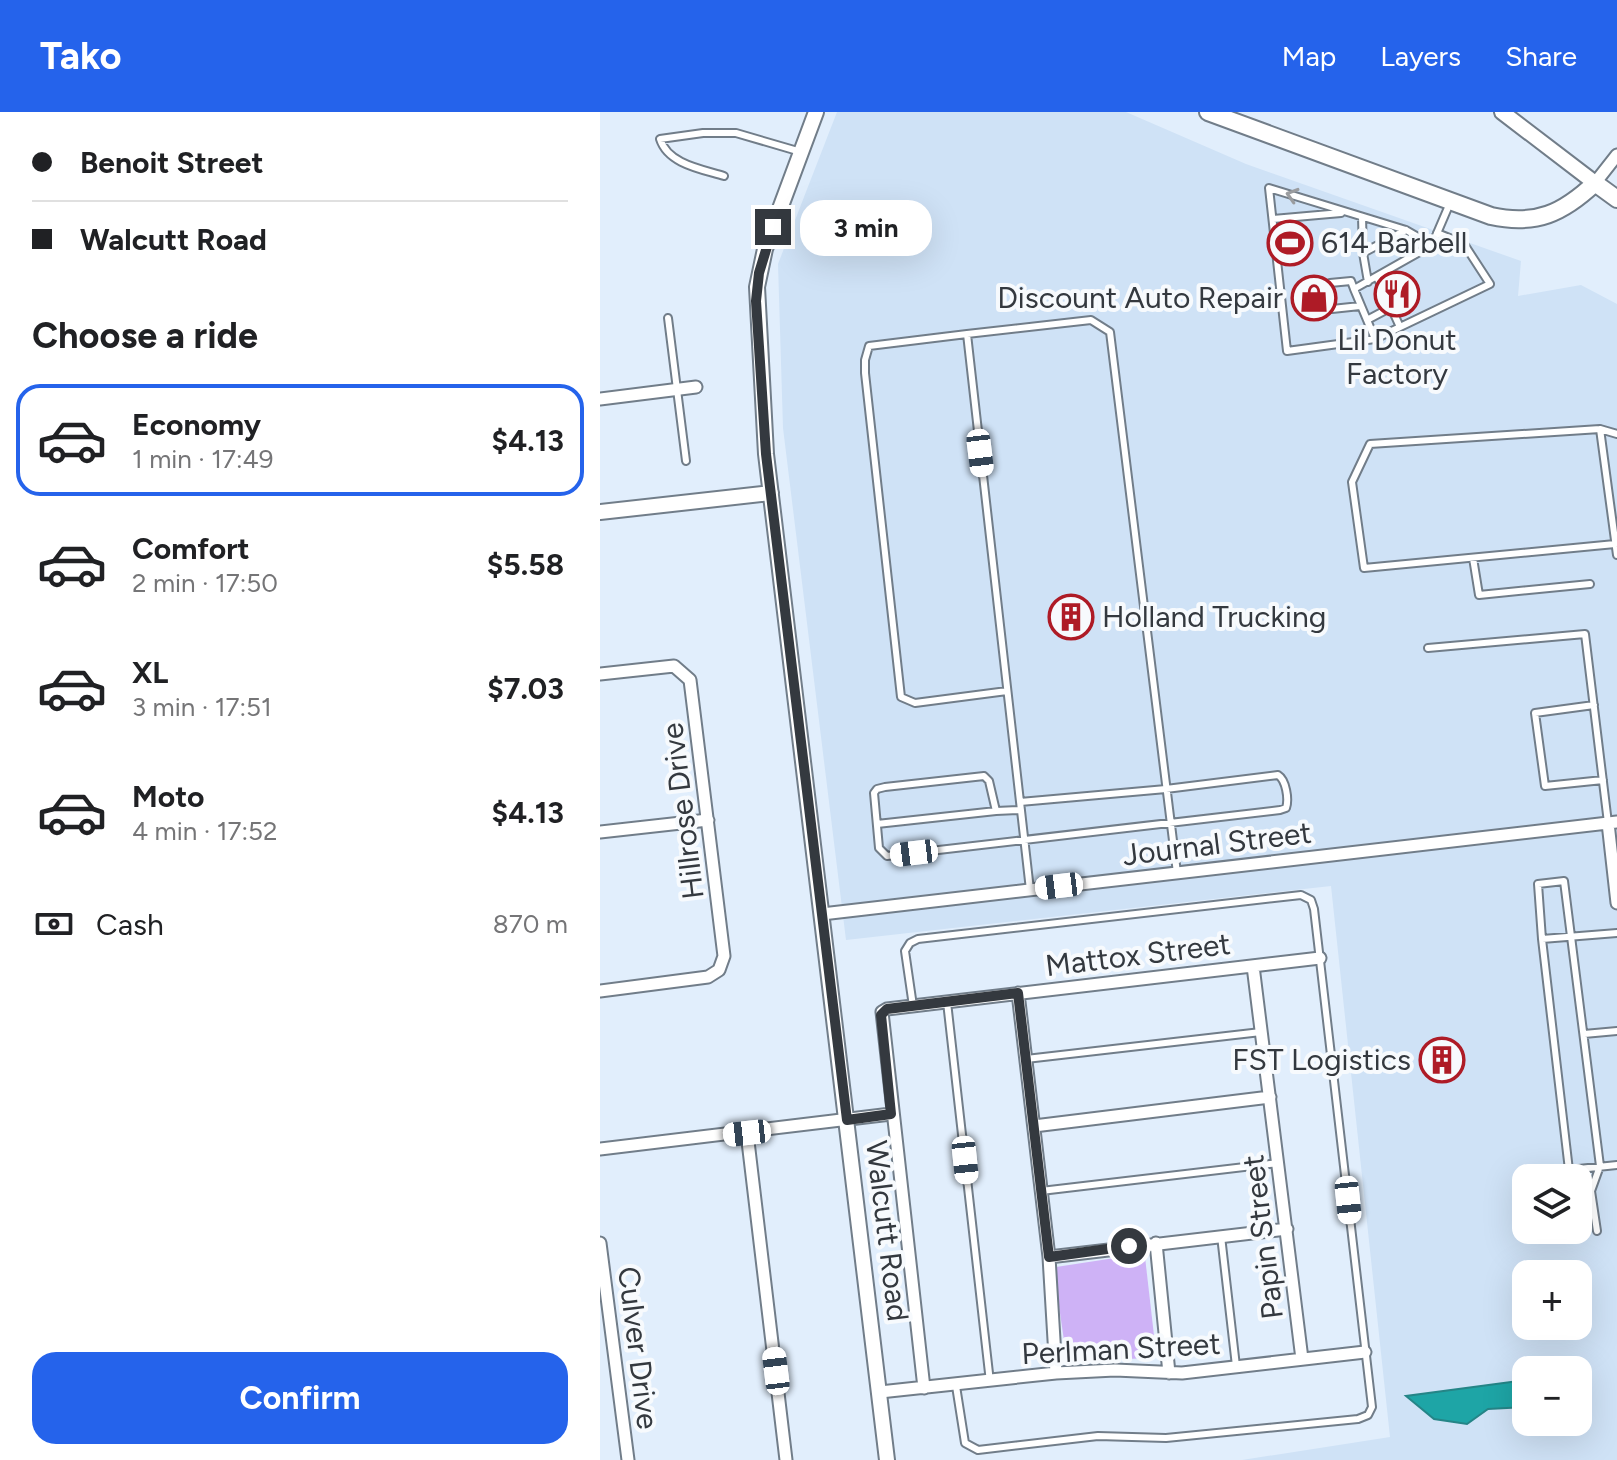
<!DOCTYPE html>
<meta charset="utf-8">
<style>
body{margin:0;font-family:Figtree,sans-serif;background:#f2f2f2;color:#202124;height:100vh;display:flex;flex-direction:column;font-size:30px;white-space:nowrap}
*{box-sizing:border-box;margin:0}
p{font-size:26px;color:#757577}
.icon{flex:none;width:44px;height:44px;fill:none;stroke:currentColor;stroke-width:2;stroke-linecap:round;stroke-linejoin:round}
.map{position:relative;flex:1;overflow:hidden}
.side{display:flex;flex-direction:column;background:#fff;width:600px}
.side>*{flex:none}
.top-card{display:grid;align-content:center;height:176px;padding:0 32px;background:#fff}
.buttons{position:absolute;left:912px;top:1052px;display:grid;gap:16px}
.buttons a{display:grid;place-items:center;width:80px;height:80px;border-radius:16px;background:#fff;box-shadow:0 8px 32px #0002;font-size:40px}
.end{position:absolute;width:36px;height:36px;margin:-18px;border:10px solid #34393f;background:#fff;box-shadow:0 0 0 4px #fff}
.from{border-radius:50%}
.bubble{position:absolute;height:56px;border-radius:24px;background:#fff;box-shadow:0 8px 32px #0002;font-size:26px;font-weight:700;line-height:56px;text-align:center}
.car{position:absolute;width:24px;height:48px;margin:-24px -12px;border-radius:10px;box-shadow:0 0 6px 2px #0007;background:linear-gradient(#fff 24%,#345 0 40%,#fff 0 76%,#345 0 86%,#fff 0)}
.top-card b{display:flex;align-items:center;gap:28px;height:76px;font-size:30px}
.top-card b+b{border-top:2px solid #e0e0e0}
.top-card i{width:20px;height:20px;background:#202124}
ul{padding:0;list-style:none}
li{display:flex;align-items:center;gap:24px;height:112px;margin:0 16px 12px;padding:0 16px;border:4px solid transparent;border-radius:24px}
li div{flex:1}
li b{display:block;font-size:30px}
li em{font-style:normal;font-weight:700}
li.active{border-color:#2563eb}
li>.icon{width:72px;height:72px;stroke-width:1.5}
h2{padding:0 32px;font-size:36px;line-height:96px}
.pay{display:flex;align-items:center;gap:20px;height:88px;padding:0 32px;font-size:30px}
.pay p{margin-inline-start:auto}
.action{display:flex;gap:16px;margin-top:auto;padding:16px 32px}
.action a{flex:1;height:92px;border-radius:24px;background:#2563eb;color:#fff;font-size:32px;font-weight:700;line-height:92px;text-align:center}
header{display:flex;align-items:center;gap:48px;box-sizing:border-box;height:112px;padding:0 40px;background:#2563eb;color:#fff}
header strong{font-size:38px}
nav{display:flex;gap:44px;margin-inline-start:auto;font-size:28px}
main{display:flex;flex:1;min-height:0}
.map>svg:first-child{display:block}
</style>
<header>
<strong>Tako</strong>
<nav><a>Map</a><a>Layers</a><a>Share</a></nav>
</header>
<main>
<section class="side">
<div class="top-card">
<b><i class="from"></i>Benoit Street</b>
<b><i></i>Walcutt Road</b>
</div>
<h2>Choose a ride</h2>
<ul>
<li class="active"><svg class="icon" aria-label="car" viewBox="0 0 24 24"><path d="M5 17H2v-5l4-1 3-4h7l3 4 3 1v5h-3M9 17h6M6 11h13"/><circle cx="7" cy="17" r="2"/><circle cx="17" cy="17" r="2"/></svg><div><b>Economy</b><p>1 min · 17:49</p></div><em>$4.13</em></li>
<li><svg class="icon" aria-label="car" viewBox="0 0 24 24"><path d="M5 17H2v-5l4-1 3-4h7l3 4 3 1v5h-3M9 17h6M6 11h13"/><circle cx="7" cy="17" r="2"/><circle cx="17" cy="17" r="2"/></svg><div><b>Comfort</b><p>2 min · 17:50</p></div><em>$5.58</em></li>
<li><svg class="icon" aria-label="car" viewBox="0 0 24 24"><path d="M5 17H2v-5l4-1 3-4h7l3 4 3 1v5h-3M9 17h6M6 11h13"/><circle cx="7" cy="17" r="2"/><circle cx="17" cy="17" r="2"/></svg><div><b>XL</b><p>3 min · 17:51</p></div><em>$7.03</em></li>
<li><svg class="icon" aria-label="car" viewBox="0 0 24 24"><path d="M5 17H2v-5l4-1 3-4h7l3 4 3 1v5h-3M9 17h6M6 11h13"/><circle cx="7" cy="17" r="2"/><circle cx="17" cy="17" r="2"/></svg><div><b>Moto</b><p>4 min · 17:52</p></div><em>$4.13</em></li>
</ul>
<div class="pay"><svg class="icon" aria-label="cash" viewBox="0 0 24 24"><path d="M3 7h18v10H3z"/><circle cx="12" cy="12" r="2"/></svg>Cash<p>870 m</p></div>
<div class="action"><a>Confirm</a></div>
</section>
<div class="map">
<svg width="1017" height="1348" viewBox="0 0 1017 1348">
<rect width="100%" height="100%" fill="#e1eefc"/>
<path fill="#cfe2f6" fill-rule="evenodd" d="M 237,0 L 526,0 L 646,52 L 921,149 L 918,184 L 981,173 L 1017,192 L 1017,1348 L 642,1348 L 790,1325 L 731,774 L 246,828 L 183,316 L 178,152 ZM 926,1066 L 978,1066 L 978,1118 L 926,1118 ZM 926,1162 L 978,1162 L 978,1214 L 926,1214 ZM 926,1258 L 978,1258 L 978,1310 L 926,1310 Z"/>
<path fill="#ceb2f6" d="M 541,1142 L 545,1145 L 556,1241 L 554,1246 L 467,1249 L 454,1160 L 456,1155 Z"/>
<path fill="#1ea5a6" stroke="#258587" stroke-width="2" d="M 926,1268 L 926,1295 L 888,1297 L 867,1312 L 834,1307 L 806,1284 Z"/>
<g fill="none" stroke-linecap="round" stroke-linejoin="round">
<g stroke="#717d89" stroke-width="10">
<path id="service" d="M 124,64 C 101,57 68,52 60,27 L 103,21 L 136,21 L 201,40
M 762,105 L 763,141 L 768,170
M 673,107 L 741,101
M 832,133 L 806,118 L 669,76 L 687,239 L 775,227 L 754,177 L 832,133 L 850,91
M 763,141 L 806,118
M 777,165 L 800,215
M 730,171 L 751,169 L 754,177
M 732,197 L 760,194
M 68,206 L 86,349
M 767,208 L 784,199
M 367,222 L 491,208 L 510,220 L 577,761
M 775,227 L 890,172 L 864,132 L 837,121
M 1000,317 L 770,332 L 752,370 L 764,456 L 1015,432
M 1017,322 L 1000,317 L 1017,443
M 873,446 L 879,483 L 990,472
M 828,536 L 985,522 L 1008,711
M 407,579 L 315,591 L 301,585 L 265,261 L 265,248 L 269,234 L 367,222 L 430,778
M 994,593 L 935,601 L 945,674 L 1003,668
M 420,690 L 566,677 L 678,663 C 686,668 689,687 686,696 L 680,698 L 287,744 L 279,736 L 274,681 L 277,677 L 285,675 L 384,664 L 389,669 L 396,699 L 421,698
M 277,712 L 396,699
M 1017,821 L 942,827 L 969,1058 L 1017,1053
M 942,827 L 938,772 L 964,769 L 1000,1054 L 991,1079 L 997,1119
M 347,890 L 390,1270
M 313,894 L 305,839 L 310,831 L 318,827 L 701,783 L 711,788 L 714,797 L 772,1295 L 768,1303 L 758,1307 L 566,1326 L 498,1324 L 378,1338 L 365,1331 L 356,1274
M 984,922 L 1017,919
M 426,947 L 661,920
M 441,1079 L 679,1051
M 621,1124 L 636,1254"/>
</g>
<g stroke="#717d89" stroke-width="15">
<path id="minor" d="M 995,71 L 1017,43
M 0,287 L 96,275
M 0,562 L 74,554 L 90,568 L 124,844 L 119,858 L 108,865 L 0,879
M 1008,711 L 1017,791
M 0,720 L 108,708
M 222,802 L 1017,710
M 653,854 L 702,1247
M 418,881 L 449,1145 L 456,1261
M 434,1014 L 670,985
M 147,1021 L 186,1348
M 0,1037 L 291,1002
M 0,1131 L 28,1348
M 556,1131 L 569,1261
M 449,1145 L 687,1117
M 324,1276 L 282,900 L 287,897 L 720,846
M 280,1280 L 456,1261 L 515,1258 L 582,1261 L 765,1240"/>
</g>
<g stroke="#717d89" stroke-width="18">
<path id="tertiary" d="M 216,0 L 165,137 L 157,175 L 166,342 L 287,1348
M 902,0 L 995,71
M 0,400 L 171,381"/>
</g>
<g stroke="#717d89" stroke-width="20">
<path id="secondary" d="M 608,0 L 891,104 C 936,114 963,101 995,71 L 1017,87"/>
</g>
<use href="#service" stroke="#fff" stroke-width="6"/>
<use href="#minor" stroke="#fff" stroke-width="11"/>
<use href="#tertiary" stroke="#fff" stroke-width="14"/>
<use href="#secondary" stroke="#fff" stroke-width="16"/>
</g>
<defs><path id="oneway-chevron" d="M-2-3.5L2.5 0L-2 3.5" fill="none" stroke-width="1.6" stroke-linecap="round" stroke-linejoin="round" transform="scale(2)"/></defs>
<use stroke="#9a9c9f" href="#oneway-chevron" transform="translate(692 83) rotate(-163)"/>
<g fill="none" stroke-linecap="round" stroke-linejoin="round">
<path stroke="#34393f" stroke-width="10" d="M 173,115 L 159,161 L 156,189 L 166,342 L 247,1008 L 291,1002 L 281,903 L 287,897 L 418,881 L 449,1145 L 529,1134"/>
</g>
<defs>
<g id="stadium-ring" transform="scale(2.3)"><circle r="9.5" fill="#f7fafd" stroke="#ae1b26" stroke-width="1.5"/><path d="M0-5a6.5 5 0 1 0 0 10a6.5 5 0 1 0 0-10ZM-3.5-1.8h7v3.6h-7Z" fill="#ae1b26"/></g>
<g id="restaurant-ring" transform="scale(2.3)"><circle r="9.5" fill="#f7fafd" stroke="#ae1b26" stroke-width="1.5"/><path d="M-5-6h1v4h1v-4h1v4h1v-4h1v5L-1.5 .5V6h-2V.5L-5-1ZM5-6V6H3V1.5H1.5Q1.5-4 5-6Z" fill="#ae1b26"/></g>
<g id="shop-ring" transform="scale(2.3)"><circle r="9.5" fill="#f7fafd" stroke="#ae1b26" stroke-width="1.5"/><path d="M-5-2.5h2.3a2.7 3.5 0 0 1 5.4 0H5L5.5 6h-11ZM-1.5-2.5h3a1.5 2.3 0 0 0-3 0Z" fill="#ae1b26"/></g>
<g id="building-ring" transform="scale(2.3)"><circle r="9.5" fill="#f7fafd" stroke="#ae1b26" stroke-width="1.5"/><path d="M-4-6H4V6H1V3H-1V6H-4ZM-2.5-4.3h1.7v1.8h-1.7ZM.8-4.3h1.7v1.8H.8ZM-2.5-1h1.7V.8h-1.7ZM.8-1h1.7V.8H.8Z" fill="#ae1b26"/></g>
</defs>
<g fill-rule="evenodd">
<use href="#stadium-ring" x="690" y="131"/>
<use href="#restaurant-ring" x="797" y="182"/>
<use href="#shop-ring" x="714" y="186"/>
<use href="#building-ring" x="471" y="505"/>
<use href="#building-ring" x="842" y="948"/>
</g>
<g text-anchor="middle" stroke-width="8" stroke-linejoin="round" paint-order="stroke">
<g font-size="30" fill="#34393f" stroke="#f7fafd" text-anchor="start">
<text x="721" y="141">614 Barbell</text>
<text x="683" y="196" text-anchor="end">Discount Auto Repair</text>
<text x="797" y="238" text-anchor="middle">Lil Donut<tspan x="797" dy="34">Factory</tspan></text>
<text x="502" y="515">Holland Trucking</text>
<text x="811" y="958" text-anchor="end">FST Logistics</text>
</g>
<g font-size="30" fill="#34393f" stroke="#f7fafd">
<text transform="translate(83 699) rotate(-97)" y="10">Hillrose Drive</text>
<text transform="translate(617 732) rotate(-7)" y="10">Journal Street</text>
<text transform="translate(538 843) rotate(-7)" y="10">Mattox Street</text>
<text transform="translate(287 1119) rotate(83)" y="10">Walcutt Road</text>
<text transform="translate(663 1125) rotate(-97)" y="10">Papin Street</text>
<text transform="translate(38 1236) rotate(83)" y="10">Culver Drive</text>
<text transform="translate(521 1237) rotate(-3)" y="10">Perlman Street</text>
</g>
</g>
</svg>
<div class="buttons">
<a><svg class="icon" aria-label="layers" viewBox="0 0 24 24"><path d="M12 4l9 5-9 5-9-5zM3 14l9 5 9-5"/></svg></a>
<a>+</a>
<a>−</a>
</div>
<i class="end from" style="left:529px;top:1134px"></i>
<i class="end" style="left:173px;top:115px"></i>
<div class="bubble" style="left:200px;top:88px;width:132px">3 min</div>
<i class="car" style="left:380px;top:341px;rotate:173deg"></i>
<i class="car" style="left:314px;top:741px;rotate:263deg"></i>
<i class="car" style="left:459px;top:774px;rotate:263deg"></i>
<i class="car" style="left:147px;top:1021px;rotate:264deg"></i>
<i class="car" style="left:365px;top:1048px;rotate:174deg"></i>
<i class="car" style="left:748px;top:1088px;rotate:174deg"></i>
<i class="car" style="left:176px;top:1259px;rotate:353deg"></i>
</div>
</main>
